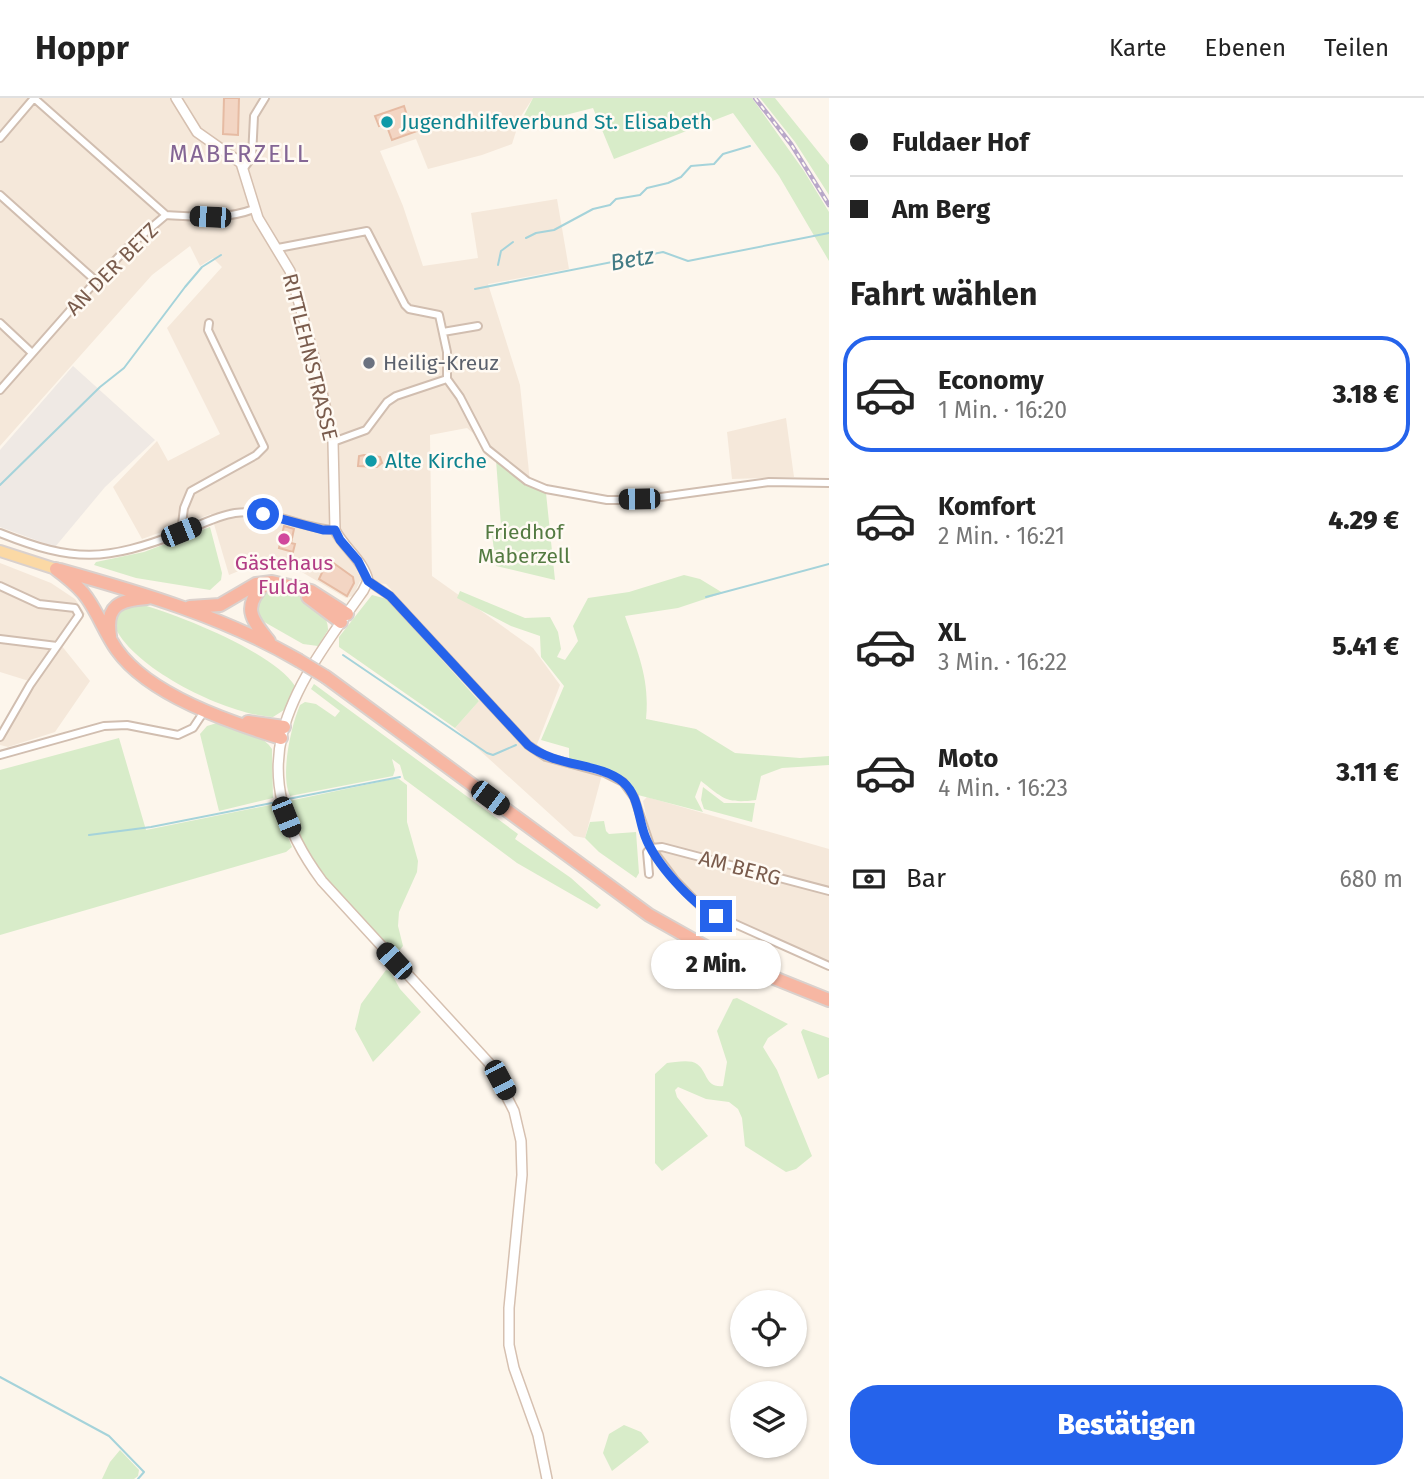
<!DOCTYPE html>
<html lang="de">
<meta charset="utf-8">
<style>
body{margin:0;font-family:"Fira Sans",sans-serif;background:#f2f2f2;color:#222;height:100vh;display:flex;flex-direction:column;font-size:26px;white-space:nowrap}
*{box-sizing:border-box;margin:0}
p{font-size:23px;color:#767676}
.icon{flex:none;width:38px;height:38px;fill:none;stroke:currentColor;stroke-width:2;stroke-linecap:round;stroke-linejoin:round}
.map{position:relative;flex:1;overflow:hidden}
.drawer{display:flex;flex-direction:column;background:#fff;width:595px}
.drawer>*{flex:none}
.top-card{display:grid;align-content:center;height:154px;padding:0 21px;background:#fff}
.fabs{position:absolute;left:730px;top:1192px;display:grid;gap:14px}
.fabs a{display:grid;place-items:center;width:77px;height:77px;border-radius:50%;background:#fff;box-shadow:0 2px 5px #0004;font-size:35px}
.end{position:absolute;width:32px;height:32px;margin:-16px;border:9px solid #2563eb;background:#fff;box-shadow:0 0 0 4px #fff}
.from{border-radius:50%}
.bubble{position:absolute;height:49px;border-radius:24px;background:#fff;box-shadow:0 2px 5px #0004;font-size:23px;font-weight:800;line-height:49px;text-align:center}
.car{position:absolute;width:21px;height:42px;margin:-21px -10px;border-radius:9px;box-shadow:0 0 5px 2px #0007;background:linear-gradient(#222 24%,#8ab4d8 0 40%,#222 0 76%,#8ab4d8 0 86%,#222 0)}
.top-card b{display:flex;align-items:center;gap:24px;height:66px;font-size:26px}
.top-card b+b{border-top:2px solid #e0e0e0}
.top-card i{width:18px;height:18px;background:#222}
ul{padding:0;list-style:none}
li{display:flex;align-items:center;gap:21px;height:116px;margin:0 14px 10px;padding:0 7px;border:4px solid transparent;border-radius:28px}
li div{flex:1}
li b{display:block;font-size:26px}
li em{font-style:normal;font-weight:800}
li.active{border-color:#2563eb}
li>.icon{width:63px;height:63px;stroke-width:1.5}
h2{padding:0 21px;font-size:32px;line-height:84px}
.pay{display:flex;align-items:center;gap:18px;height:77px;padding:0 21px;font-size:26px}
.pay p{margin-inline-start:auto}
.action{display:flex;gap:14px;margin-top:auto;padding:14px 21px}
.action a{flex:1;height:80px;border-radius:28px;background:#2563eb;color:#fff;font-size:28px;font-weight:800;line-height:80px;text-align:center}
header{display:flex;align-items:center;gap:42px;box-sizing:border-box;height:98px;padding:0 35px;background:#fff;border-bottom:2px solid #e0e0e0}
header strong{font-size:33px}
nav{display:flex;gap:38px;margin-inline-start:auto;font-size:24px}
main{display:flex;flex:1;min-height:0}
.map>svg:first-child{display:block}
</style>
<header>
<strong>Hoppr</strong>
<nav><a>Karte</a><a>Ebenen</a><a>Teilen</a></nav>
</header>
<main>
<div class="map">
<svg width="829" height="1381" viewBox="0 0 829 1381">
<rect width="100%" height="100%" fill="#fdf6ec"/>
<path fill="#f5e8da" d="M 0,0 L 533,0 L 521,18 L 512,46 L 482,57 L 428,71 L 416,41 L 380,53 L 403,108 L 423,168 L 478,160 L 471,115 L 557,101 L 569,171 L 488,186 L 520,287 L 530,384 L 467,330 L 430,337 L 432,478 L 533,550 L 560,587 L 536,649 L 603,673 L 585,740 L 574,738 L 563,728 L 455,630 L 486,595 L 386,486 L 360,483 L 353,498 L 346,500 L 300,473 L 276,467 L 246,470 L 229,477 L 211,416 L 142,441 L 113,389 L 157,343 L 168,363 L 220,336 L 167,230 L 222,169 L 213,160 L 200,168 L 190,148 L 152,177 L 0,348 Z
M 786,320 L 794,379 L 732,381 L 727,334 Z
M 0,465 L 51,485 L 75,501 L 85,516 L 61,547 L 90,583 L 55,634 L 8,649 L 0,647 L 0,634 L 29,583 L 0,574 Z
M 647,699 L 829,751 L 829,864 L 717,814 L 699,803 L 660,757 L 650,736 L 643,703 Z"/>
<path fill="#efe9e4" d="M 73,268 L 155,342 L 105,389 L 55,449 L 0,429 L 0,352 Z"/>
<path fill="#d8ecc9" d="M 533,0 L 752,0 L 804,73 L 829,114 L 829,163 L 779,78 L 733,15 L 614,61 L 593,10 L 518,29 Z
M 760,0 L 775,0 L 829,67 L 829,97 L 795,44 Z
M 496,362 L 528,386 L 546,395 L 555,482 L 496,468 L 491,429 L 501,428 Z
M 210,429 L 222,475 L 221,482 L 210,492 L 136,480 L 94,467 L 96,464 L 144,454 Z
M 684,477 L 700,481 L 723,495 L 678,510 L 625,518 C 638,555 650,581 646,621 L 696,631 L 735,655 L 800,660 L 829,658 L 829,667 L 782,670 L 761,678 L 756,702 C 726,706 723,700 701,683 L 695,699 L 703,714 L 638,697 L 603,672 L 569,662 L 569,650 L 541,642 L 564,588 L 541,559 L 540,538 L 511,528 L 457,500 L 460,493 L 525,520 L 550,519 L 558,534 L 561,551 L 557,559 L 565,562 L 578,543 L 573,528 L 588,500 L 629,494 Z
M 280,491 C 298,496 329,510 328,532 L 318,548 L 303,546 L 259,521 L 256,515 L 257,502 L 267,493 Z
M 372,497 L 387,501 L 479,603 L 455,630 L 339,549 L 339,539 Z
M 140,506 C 177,516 275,555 295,588 L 284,612 L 273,619 C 228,617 132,571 114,527 L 120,511 Z
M 314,586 L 518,736 L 515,741 L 571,780 L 601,807 L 597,811 L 517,765 L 404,681 L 400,667 L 392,661 L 395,672 L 393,678 L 290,698 C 280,677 291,628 300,607 L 305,604 L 316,606 L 335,619 L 340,613 L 311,591 Z
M 217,625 C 234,628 263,636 272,651 L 273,700 L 219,713 L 200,636 L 207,628 Z
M 119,640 L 146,732 L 275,706 L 292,749 L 286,754 L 0,837 L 0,672 Z
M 393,681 L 399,681 L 407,687 L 407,724 L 418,763 L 417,774 L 399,814 L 398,828 L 403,848 L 397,855 L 392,854 L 327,784 L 303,748 L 287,707 L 289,703 Z
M 703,689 L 724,705 L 755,705 L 752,724 L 704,711 L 701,702 Z
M 604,723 L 606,733 L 609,736 L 636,734 L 639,775 L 636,780 L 599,754 L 585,740 L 590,724 Z
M 386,872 L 390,873 L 400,891 L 421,914 L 373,964 L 355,931 L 361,906 Z
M 737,900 L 788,926 L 768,940 L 763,949 L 777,972 L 812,1058 L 796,1071 L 786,1074 L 745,1048 L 742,1020 L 738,1011 L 729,1004 L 706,1001 L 678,989 L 675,992 L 677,999 L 708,1038 L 662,1073 L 655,1065 L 655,976 L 667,965 C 675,964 691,961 697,966 C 708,974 705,990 723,988 L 727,964 L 717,933 L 733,901 Z
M 803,931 L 829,940 L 829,976 L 818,981 L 801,934 Z
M 624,1327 L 641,1334 L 649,1344 L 612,1373 L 603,1355 L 609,1336 Z
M 120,1352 L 139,1372 L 138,1378 L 134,1381 L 102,1381 L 110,1364 Z"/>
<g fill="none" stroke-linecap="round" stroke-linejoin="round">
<path stroke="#a5d3da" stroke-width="2" d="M 526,140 L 536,135 L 554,132 L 593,111 L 610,107 L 616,101 L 640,97 L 647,90 L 668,85 L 681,79 L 691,68 L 714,66 L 723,56 L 750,48
M 498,167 L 501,153 L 513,144
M 475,191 L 663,154 L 688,163 L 829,135
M 0,387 L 100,289 L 124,270 L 185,189 L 202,169 L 221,157
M 706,499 L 829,466
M 343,557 L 487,655 L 493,657 L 516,647
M 288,701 L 400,679
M 89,737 L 151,729 L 277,704
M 0,1279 L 109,1338 L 144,1374 L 138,1381"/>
</g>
<path fill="#f3d5c3" stroke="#e6bba3" stroke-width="2" d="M 224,0 L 239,0 L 238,37 L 223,36 Z
M 404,8 L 409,24 L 416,21 L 420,32 L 392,42 L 386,26 L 379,28 L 375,18 Z
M 364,357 L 380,359 L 382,365 L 377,369 L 358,368 L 359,358 Z
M 284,428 L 294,431 L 291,445 L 295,446 L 293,454 L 279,450 Z
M 327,464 L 332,464 L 353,479 L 354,485 L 347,498 L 319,481 Z"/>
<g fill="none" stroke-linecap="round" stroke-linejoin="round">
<g stroke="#d1beb0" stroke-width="10">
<path id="street" d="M 34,0 L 166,117
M 0,40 L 34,0
M 244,70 L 252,59 L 254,18 L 265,0
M 0,97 L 96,183
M 278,150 L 367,133 L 405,207 L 409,211 L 439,217 L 447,254 L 447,281
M 0,225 L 32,255
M 443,234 L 478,228
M 447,281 L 460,299 L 487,351 L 527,383 L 546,391 L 607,402 L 639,402 L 769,384 L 829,385
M 0,292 L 96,183 L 126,151 L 166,117 C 197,119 225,122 254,111
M 333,344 L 366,332 L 387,304 L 396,298 L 447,281
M 181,434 L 184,410 L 191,393 L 256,357 L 264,349 L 208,232 L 209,225
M 0,435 C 75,465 105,463 180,435 C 198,428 216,418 235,415 C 270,410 301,431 335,432
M 368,483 L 390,498 L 528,647 L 546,659 L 605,675 L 623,684 L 634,699 L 651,750 L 675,782 L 704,812 L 829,868
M 0,488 L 39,506 L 75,510 L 79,517 L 30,587 L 0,639
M 0,541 L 57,548
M 0,657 L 104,628 L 127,627 L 178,637 L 193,630 L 205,612
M 651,750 L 662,749 L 829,793
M 649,776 L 647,754 L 651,750"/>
</g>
<g stroke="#d6c0b0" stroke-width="12">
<path id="secondary" d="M 176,0 L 197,34 L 241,65 L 258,120 L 290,173 L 315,262 L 333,344 L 335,432 C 344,450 364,463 368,483 L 363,493 C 291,594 236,667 322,783 L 490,966 L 514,1013 L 521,1043 L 522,1077 L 509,1210 L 509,1247 L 514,1270 L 538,1337 L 547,1381"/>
</g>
<g stroke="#dad1cd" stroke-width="14">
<path id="primary" d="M 0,453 L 56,471"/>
</g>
<g stroke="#dad1cd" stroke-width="16">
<path id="highway" d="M 56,471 C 67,480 79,488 87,500 C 99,517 105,535 117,552 C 149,597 229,624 281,640
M 60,472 C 142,495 224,519 298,562
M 266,485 C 241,508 251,521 269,543
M 308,499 L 341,524
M 190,509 L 220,507 L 256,486 L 272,484 L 311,493 L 347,516
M 110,538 C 105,507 120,502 147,500
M 326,579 L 649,817 L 729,862 L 829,902
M 248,624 L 284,629"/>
</g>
<use href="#street" stroke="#fff" stroke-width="6"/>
<use href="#secondary" stroke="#fff" stroke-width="9"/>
<use href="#primary" stroke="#fbd9a5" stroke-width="10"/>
<use href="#highway" stroke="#f7b7a3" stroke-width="12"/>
<g stroke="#b9a8c9" stroke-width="4.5">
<path id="rail" d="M 755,0 L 791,46 L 829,107"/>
</g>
<use href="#rail" stroke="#fffaf3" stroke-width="2" stroke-dasharray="5" stroke-linecap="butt"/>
<g stroke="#dad1cd" stroke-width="16" stroke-linecap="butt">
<path id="highway-bridge" d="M 298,562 L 326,579"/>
</g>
<use href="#highway-bridge" stroke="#f7b7a3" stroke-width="12"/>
</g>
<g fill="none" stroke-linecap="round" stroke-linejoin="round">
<path stroke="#2563eb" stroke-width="9" d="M 263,416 L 323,432 L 335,432 L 340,442 L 358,463 L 368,483 L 390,498 L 528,647 C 557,670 599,664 623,684 C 639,698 638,720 645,738 C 655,765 691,805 716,818"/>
</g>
<g fill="#0f9aa8" stroke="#fffaf3" stroke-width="2.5">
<circle cx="387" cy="24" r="7"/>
<circle cx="371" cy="363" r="7"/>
</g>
<circle fill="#6b7280" stroke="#fffaf3" stroke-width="2.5" cx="369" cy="265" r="7"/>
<circle fill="#d1479c" stroke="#fffaf3" stroke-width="2.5" cx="284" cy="441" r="7"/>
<g text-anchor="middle" stroke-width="5" stroke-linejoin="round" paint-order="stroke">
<g font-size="21" fill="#0d838f" stroke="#fffaf3" text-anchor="start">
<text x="401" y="31">Jugendhilfeverbund St. Elisabeth</text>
<text x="385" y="370">Alte Kirche</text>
</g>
<g font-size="21" fill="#7a5c4d" stroke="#fffaf3">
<text transform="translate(112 171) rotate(-45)" y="7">AN DER BETZ</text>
<text transform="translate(310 259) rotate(76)" y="7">RITTLEHNSTRASSE</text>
<text transform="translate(740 770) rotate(15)" y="7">AM BERG</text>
</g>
<g font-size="21" fill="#5b616d" stroke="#fffaf3" text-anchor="start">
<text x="383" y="272">Heilig-Kreuz</text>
</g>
<g font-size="21" fill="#537a41" stroke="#fffaf3">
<text x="524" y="441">Friedhof<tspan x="524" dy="24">Maberzell</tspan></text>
</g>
<g font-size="21" fill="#b23c85" stroke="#fffaf3">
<text x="284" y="472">Gästehaus<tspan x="284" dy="24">Fulda</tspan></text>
</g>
<g font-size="23" font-style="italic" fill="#437c86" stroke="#fffaf3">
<text transform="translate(632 161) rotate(-10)" y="8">Betz</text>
</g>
<g font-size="24" letter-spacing="2" fill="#846695" stroke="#fffaf3">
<text x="240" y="64">MABERZELL</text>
</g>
</g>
</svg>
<div class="fabs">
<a><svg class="icon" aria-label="locate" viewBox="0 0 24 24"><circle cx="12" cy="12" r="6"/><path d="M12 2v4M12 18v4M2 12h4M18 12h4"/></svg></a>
<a><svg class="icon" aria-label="layers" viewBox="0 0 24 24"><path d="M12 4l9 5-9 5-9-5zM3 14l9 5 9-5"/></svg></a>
</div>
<i class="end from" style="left:263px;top:416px"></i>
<i class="end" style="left:716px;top:818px"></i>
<div class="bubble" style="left:651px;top:842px;width:130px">2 Min.</div>
<i class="car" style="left:210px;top:119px;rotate:273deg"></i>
<i class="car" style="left:639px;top:401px;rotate:269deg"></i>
<i class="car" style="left:181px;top:434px;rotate:68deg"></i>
<i class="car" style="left:490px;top:700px;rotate:127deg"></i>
<i class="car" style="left:286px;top:719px;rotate:158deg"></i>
<i class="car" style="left:394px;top:863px;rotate:317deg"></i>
<i class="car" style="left:500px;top:982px;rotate:152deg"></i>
</div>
<section class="drawer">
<div class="top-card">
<b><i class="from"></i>Fuldaer Hof</b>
<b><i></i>Am Berg</b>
</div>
<h2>Fahrt wählen</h2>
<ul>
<li class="active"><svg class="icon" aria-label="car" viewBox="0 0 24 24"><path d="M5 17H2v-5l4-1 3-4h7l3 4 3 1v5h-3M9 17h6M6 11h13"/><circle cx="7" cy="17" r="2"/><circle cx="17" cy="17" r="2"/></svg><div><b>Economy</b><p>1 Min. · 16:20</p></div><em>3.18 €</em></li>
<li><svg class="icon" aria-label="car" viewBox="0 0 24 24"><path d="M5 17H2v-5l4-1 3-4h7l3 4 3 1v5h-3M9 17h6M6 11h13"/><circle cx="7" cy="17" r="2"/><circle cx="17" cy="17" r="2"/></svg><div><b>Komfort</b><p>2 Min. · 16:21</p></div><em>4.29 €</em></li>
<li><svg class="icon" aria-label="car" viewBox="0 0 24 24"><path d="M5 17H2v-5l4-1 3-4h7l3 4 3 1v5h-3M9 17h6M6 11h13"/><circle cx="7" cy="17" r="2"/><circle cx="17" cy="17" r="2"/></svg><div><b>XL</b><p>3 Min. · 16:22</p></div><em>5.41 €</em></li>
<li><svg class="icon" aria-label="car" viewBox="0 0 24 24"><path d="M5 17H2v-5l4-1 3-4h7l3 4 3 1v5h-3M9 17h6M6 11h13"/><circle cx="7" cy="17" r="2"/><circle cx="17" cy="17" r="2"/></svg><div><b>Moto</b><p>4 Min. · 16:23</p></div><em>3.11 €</em></li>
</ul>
<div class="pay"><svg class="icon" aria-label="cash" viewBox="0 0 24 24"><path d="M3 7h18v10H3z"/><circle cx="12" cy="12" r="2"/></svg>Bar<p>680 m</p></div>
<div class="action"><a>Bestätigen</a></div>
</section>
</main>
